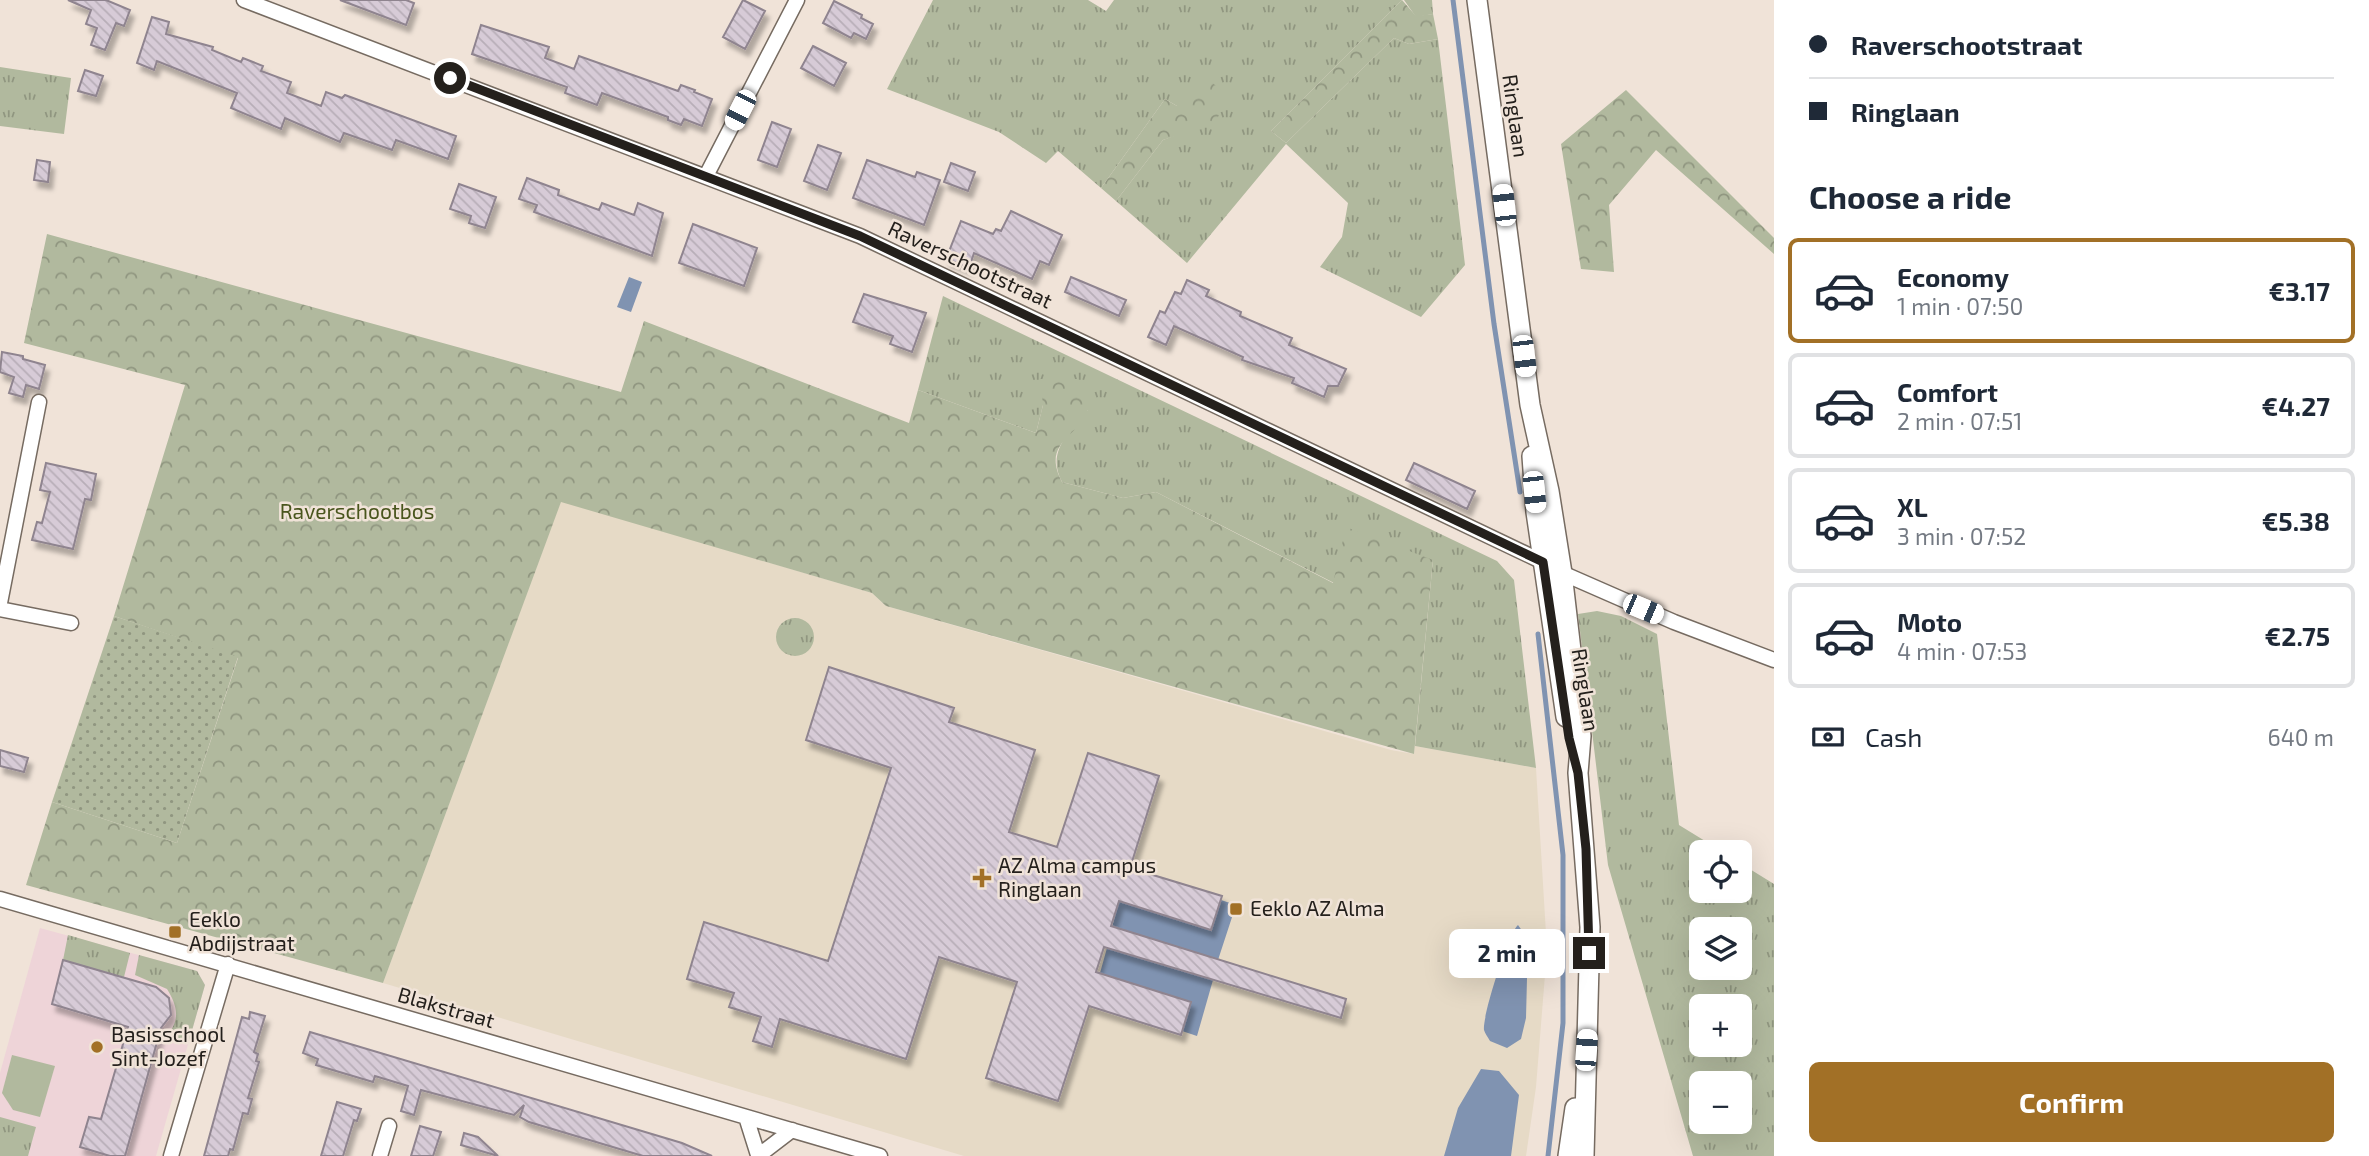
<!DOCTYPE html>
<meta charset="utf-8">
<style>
body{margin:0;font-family:"Exo 2",sans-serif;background:#f2f2f3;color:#1f2937;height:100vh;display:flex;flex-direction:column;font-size:26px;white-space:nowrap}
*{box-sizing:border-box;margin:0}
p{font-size:23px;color:#747a83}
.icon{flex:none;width:38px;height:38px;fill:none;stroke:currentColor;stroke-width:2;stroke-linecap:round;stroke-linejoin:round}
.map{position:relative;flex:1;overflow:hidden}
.sheet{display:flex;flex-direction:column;background:#fff;width:595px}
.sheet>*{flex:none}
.guide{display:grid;align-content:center;height:154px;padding:0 35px;background:#fff}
.fabs{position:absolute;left:1689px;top:840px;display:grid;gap:14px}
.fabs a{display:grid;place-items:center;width:63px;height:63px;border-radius:10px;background:#fff;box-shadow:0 7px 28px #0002;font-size:35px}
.end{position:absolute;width:32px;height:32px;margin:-16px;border:9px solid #24201c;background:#fff;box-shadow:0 0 0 4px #fff}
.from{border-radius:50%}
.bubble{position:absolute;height:49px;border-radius:10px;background:#fff;box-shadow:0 7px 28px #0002;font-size:23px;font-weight:700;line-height:49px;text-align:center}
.car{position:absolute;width:21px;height:42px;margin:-21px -10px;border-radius:9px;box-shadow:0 0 5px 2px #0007;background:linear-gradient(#fff 24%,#345 0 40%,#fff 0 76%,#345 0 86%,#fff 0)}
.guide b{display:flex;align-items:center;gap:24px;height:66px;font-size:26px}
.guide b+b{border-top:2px solid #e0e1e3}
.guide i{width:18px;height:18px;background:#1f2937}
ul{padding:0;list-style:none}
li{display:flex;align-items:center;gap:21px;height:105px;margin:0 14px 10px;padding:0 21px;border:4px solid #e0e1e3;border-radius:10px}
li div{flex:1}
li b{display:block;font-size:26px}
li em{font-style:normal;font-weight:700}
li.active{border-color:#a27026}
li>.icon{width:63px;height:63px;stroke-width:1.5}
h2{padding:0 35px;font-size:32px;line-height:84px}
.pay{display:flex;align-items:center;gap:18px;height:77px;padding:0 35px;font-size:26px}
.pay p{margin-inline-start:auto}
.action{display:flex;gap:14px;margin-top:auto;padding:14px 35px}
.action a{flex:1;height:80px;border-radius:10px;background:#a27026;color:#fff;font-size:28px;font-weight:700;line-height:80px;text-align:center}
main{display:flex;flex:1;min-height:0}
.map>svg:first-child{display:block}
</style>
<main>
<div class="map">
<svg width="1774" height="1156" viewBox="0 0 1774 1156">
<defs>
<pattern id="grass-tufts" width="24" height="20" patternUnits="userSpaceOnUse" patternTransform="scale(1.75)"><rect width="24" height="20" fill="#b1b99e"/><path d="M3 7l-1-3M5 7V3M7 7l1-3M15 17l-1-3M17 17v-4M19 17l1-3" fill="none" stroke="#909680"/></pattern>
<pattern id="forest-crowns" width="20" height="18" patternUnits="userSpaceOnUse" patternTransform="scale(1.75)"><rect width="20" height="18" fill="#b1b99e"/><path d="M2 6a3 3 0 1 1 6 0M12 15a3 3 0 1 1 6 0" fill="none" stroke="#909680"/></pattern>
<pattern id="park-dots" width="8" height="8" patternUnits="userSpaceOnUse" patternTransform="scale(1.75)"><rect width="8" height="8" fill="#b1b99e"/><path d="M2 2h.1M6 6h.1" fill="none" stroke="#909680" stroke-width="1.8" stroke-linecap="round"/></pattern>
<pattern id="building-back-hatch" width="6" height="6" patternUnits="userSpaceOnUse" patternTransform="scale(1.75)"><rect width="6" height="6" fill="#d7cbd7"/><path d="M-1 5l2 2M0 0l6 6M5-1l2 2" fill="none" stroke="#b8aeb8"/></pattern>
<filter id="shadow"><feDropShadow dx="4" dy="7" stdDeviation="2" flood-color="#0004"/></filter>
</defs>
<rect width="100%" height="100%" fill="#f0e3d8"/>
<path fill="#eed4d8" d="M 40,928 L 197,971 L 205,985 L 156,1156 L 28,1156 L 0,1148 L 0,1073 Z"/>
<path fill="#e6dac6" d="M 561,501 L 872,593 L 886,606 L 1391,750 L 1414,754 L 1415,746 L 1536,768 L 1547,950 L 1536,1087 L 1526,1156 L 964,1156 L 383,983 Z"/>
<path fill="url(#grass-tufts)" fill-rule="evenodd" d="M 933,0 L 1088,0 L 1106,11 L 1114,0 L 1402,0 L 1271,131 L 1286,143 L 1394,38 L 1409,44 L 1438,39 L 1465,265 L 1421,317 L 1320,267 L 1342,237 L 1348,203 L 1286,144 L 1187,263 L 1116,201 L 1163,140 L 1187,131 L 1177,106 L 1165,99 L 1101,188 L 1058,151 L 1046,163 L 999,132 L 887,89 Z
M 1404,0 L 1432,0 L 1433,14 L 1416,17 Z
M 0,67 L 71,78 L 64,134 L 0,126 Z
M 943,296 L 1497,561 L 1514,580 L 1536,768 L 1415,746 L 1433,560 L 1334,583 L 1156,492 L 1123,498 L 1062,482 C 1046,452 1069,432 1088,410 L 1043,405 L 1036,433 L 918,390 Z
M 1597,611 L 1621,616 L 1657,634 L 1679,825 L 1723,852 L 1701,852 L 1701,891 L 1740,891 L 1740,863 L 1774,884 L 1774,1156 L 1693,1156 L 1608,865 L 1578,614 ZM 1701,929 L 1740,929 L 1740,968 L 1701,968 ZM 1701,1006 L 1740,1006 L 1740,1045 L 1701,1045 ZM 1701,1083 L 1740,1083 L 1740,1122 L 1701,1122 Z
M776 637a19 19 0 1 1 38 0a19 19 0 1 1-38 0Z
M 68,935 L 130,953 L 124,977 L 63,960 Z
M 139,955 L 197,971 L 205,985 L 189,1041 L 167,1035 C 181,1020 177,1005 167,989 L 135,975 Z
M 0,1117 L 36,1127 L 28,1156 L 0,1156 Z"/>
<path fill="url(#forest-crowns)" d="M 1402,0 L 1416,16 L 1433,14 L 1438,39 L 1409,44 L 1394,38 L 1286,143 L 1271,131 Z
M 1204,75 L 1227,96 L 1215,124 L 1163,140 L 1116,201 L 1101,188 L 1165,99 L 1177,106 Z
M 1626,90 L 1774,238 L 1774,254 L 1656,150 L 1609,205 L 1614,272 L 1581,269 L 1561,144 Z
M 47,234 L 621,392 L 644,321 L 909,423 L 918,390 L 1036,433 L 1043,405 L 1040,379 L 1077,379 L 1089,393 C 1089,398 1089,405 1088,410 C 1078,438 1041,442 1062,482 L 1123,498 L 1156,492 L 1333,583 L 1346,527 L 1433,560 L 1414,754 L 886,606 L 872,593 L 561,502 L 383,983 L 26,885 L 52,802 L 177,843 L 238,658 L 114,616 L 185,385 L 24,343 Z"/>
<path fill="url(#park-dots)" d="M 114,616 L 238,657 L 177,843 L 52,802 Z"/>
<path fill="#b1b99e" d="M 12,1055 L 55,1066 L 40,1117 L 13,1110 L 2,1093 Z"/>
<path fill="#8093b1" d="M 629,277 L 642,282 L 631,312 L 617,307 Z
M 1221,900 L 1236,905 L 1218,960 L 1112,927 L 1119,901 L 1211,930 Z
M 1518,925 L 1528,939 L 1526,1018 L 1521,1039 L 1507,1048 L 1490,1041 C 1488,1037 1485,1034 1484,1030 C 1482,1017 1509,932 1518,925 Z
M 1107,948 L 1213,980 L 1197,1036 L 1182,1031 L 1191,1002 L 1100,973 Z
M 1481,1069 L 1499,1071 L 1519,1095 L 1511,1156 L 1444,1156 L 1458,1108 Z"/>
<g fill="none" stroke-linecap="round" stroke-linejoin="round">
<path stroke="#8093b1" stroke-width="5" d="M 1453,0 L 1494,324 L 1520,492
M 1538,634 L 1563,855 L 1563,1023 L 1548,1156"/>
</g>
<path fill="url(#building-back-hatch)" stroke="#8f848f" stroke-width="2" filter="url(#shadow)" d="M 68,0 L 106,0 L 130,10 L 124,26 L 116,23 L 105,50 L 91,45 L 97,28 L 86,24 L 91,10 Z
M 340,0 L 406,0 L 414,3 L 406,25 Z
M 743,0 L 765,11 L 745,49 L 723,37 Z
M 834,1 L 862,15 L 861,18 L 873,24 L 866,39 L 854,33 L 851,38 L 823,23 Z
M 152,17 L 169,22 L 166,34 L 213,47 L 212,50 L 241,62 L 243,58 L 263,66 L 261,71 L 291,82 L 287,93 L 321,106 L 326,92 L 342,98 L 345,95 L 456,136 L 448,159 L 396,140 L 392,150 L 344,133 L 340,142 L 285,118 L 281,129 L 231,108 L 237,93 L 157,61 L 154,70 L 137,63 Z
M 481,25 L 549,47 L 545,58 L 574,69 L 579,56 L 678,91 L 681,85 L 695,90 L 694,92 L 712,99 L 702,126 L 684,119 L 681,125 L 668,120 L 668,117 L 602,93 L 597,105 L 565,93 L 567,87 L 472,54 Z
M 813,46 L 846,63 L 834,86 L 801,68 Z
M 85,70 L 103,76 L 96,96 L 78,91 Z
M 772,122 L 791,129 L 777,167 L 758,160 Z
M 818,145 L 841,153 L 827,190 L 804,181 Z
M 37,160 L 50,162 L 48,182 L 34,180 Z
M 867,160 L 915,177 L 917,172 L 940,180 L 924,225 L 853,198 Z
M 951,163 L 975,172 L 968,191 L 944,182 Z
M 527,178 L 559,190 L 558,195 L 599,210 L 602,203 L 634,215 L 638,203 L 663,213 L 652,256 L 534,212 L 537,205 L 519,199 Z
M 459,184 L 496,197 L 485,228 L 469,223 L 471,216 L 450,209 Z
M 1011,211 L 1062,235 L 1049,265 L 1040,261 L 1032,279 L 974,253 L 969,268 L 946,259 L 961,221 L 993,234 L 996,229 L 1001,231 Z
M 693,224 L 757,248 L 744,286 L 679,263 Z
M 1071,277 L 1126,300 L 1119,316 L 1065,292 Z
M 1187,280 L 1209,290 L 1206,296 L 1241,312 L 1240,316 L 1292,338 L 1289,345 L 1346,369 L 1338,386 L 1328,386 L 1324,397 L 1292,383 L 1294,378 L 1242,360 L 1243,357 L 1174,326 L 1166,345 L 1148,337 L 1160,311 L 1165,313 L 1175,292 L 1181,294 Z
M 864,294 L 926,313 L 912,352 L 890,344 L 893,336 L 853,322 Z
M 2,352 L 23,356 L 23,359 L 45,365 L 39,389 L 26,385 L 23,397 L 9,393 L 14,377 L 0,372 Z
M 46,463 L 96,474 L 91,500 L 85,499 L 73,549 L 32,540 L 37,522 L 42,523 L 50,492 L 40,490 Z
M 1414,463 L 1475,491 L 1467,509 L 1406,480 Z
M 829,667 L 954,708 L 949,722 L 1035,750 L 1009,832 L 1057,847 L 1088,753 L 1159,776 L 1130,868 L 1222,896 L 1211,930 L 1119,901 L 1111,926 L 1346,999 L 1341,1018 L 1104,947 L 1096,972 L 1191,1002 L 1181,1035 L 1089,1006 L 1058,1101 L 986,1078 L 1017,982 L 939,957 L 906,1059 L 780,1019 L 772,1047 L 753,1041 L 761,1017 L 729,1007 L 734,993 L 687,979 L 704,922 L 828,961 L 891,768 L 806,740 Z
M 0,750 L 28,758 L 24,772 L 0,766 Z
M 63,960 L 156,987 L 169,998 L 171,1015 L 161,1028 L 125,1156 L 110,1156 L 80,1147 L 89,1117 L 101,1119 L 128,1027 L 52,1004 Z
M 250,1012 L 265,1016 L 254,1052 L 258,1054 L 256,1061 L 259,1062 L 248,1098 L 252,1099 L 248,1114 L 243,1113 L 233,1150 L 230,1149 L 228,1156 L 204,1156 L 242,1017 L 249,1019 Z
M 310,1032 L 682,1143 L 712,1156 L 643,1156 L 529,1122 L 520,1117 L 524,1105 L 514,1115 L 421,1090 L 414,1115 L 401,1111 L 408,1086 L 375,1076 L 373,1082 L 316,1065 L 318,1059 L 303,1053 Z
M 337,1102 L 361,1109 L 357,1121 L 354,1120 L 343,1156 L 321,1156 Z
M 420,1126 L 441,1132 L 433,1156 L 411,1156 Z
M 464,1133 L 478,1137 L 498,1156 L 461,1145 Z"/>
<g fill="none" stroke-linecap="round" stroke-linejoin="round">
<g stroke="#766b61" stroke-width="17">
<path id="street" d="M 244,0 L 860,236 L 1543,562
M 706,176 L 797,0
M 1562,573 L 1674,622 L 1774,660
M 0,603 L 39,402
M 0,609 L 71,623
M 0,899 L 880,1156
M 746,1117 L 758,1155
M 171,1156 L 228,964
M 380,1156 L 389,1126
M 758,1156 L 792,1130"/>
</g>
<g stroke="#766b61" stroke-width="22">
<path id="secondary" d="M 1477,0 L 1530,405 L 1549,491 L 1562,573 L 1581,736 L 1578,773 L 1590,927 L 1584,1156
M 1532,456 L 1536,512 L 1566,717
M 1568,1156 L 1575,1108"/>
</g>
<use href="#street" stroke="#fff" stroke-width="14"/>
<use href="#secondary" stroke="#fff" stroke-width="19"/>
</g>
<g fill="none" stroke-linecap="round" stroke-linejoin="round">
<path stroke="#24201c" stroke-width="9" d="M 450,78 L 860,236 L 1543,562 L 1569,738 L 1578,773 L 1586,849 L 1589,953"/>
</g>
<g fill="#a27026" stroke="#f0e3d8" stroke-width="2.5">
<path d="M978.5 867.5h7v7h7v7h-7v7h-7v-7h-7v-7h7z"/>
<rect x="1229" y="902" width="14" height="14" rx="3.5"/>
<rect x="168" y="925" width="14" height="14" rx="3.5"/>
<circle cx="97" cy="1047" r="7"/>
</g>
<g text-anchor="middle" stroke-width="5" stroke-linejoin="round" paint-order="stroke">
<g font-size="21" fill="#24201c" stroke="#f0e3d8">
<text transform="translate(1515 116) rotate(82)" y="7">Ringlaan</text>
<text transform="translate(970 265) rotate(25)" y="7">Raverschootstraat</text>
<text transform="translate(1585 690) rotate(81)" y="7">Ringlaan</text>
<text transform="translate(446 1008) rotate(16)" y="7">Blakstraat</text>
</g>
<g font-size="21" fill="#49551d" stroke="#f0e3d8">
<text x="357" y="519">Raverschootbos</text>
</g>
<g font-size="21" fill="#24201c" stroke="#f0e3d8" text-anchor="start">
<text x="998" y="873">AZ Alma campus<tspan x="998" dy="24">Ringlaan</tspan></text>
<text x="1250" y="916">Eeklo AZ Alma</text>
<text x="189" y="927">Eeklo<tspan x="189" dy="24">Abdijstraat</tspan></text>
<text x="111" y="1042">Basisschool<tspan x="111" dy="24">Sint-Jozef</tspan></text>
</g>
</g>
</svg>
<div class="fabs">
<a><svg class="icon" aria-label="locate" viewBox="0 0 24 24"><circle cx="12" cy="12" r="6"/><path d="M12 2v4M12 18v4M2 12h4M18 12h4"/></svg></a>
<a><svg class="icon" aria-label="layers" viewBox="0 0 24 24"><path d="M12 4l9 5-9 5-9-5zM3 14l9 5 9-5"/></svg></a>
<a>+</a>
<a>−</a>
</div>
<i class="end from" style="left:450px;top:78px"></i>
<i class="end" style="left:1589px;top:953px"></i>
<div class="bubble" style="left:1449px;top:929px;width:116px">2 min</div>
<i class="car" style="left:740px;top:110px;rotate:207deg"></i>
<i class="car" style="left:1504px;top:205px;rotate:353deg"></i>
<i class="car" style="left:1524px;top:356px;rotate:173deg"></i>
<i class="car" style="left:1534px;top:492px;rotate:174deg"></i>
<i class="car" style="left:1643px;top:609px;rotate:113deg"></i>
<i class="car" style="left:1586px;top:1050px;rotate:4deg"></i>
</div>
<section class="sheet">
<div class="guide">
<b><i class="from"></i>Raverschootstraat</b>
<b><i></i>Ringlaan</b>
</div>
<h2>Choose a ride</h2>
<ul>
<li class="active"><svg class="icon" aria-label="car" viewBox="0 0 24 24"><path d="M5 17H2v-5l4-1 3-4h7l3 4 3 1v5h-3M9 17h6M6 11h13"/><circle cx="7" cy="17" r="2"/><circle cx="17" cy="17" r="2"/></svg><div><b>Economy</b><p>1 min · 07:50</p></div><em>€3.17</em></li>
<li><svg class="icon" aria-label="car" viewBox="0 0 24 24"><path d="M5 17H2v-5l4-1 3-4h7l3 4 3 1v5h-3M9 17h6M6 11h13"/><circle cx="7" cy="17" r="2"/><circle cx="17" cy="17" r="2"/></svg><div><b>Comfort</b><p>2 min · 07:51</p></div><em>€4.27</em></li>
<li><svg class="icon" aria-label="car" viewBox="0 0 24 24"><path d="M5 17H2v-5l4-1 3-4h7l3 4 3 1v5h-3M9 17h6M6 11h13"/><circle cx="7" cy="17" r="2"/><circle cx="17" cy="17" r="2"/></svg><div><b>XL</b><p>3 min · 07:52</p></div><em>€5.38</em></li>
<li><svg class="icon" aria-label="car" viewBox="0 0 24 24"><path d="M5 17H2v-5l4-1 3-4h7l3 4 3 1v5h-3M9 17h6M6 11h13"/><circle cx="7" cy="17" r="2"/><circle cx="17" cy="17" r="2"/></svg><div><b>Moto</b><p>4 min · 07:53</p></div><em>€2.75</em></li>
</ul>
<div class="pay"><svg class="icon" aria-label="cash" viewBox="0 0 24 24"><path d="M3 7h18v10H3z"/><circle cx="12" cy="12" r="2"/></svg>Cash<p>640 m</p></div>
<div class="action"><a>Confirm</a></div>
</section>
</main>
